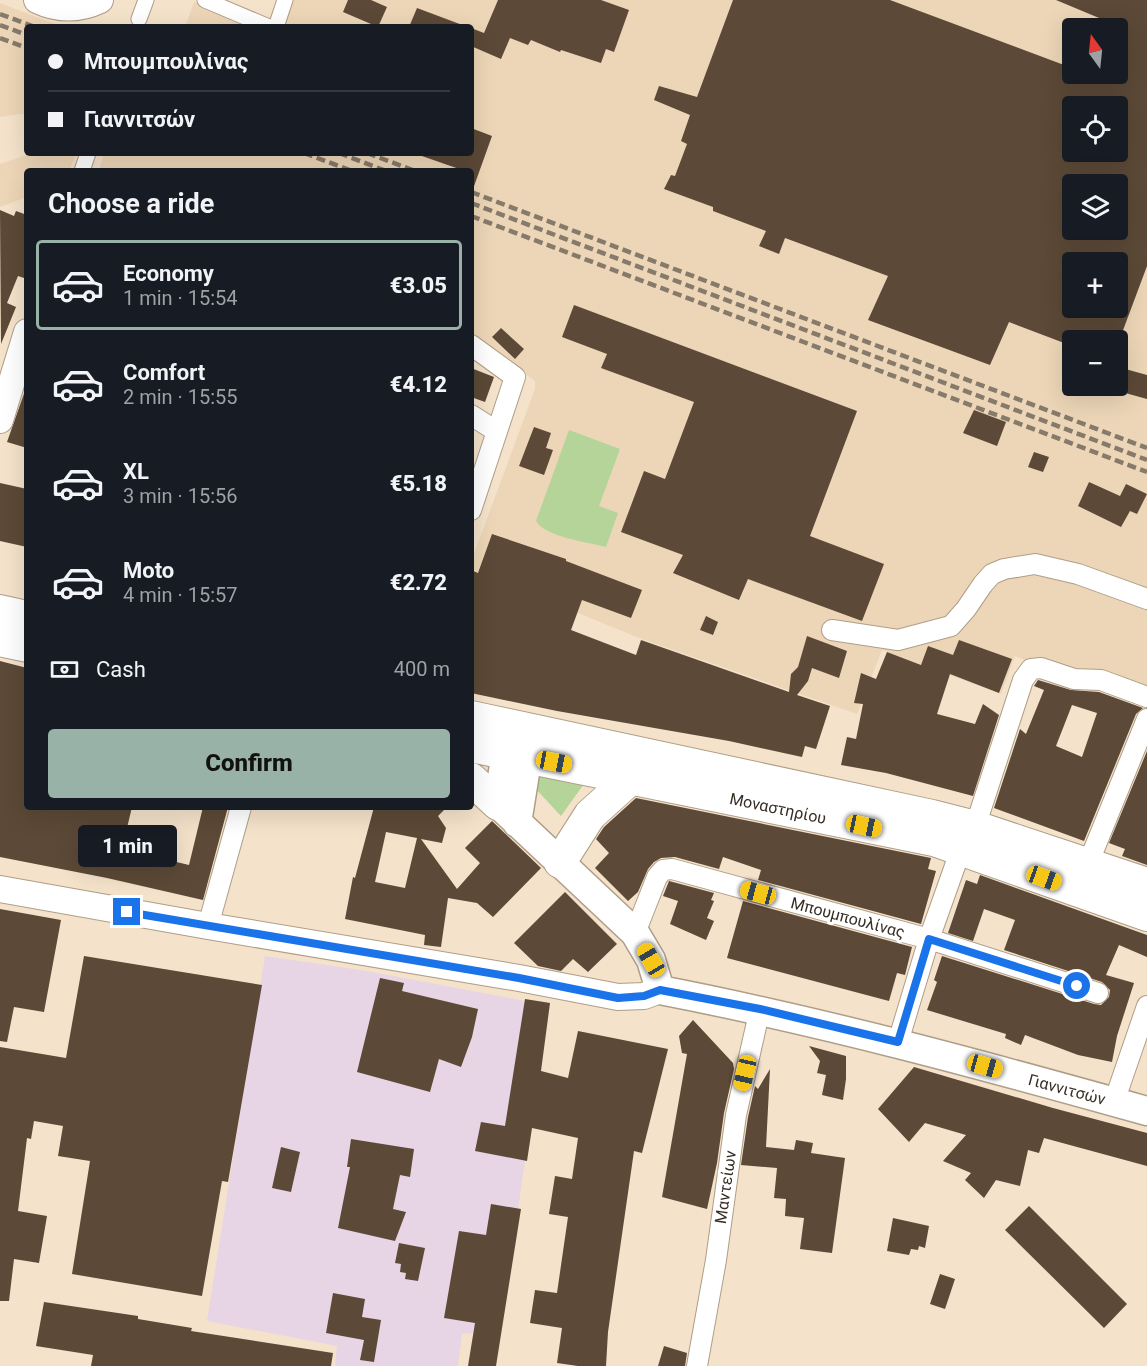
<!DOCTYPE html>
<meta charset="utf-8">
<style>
body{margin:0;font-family:Roboto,sans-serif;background:#20242c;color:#f1f3f6;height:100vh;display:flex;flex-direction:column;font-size:22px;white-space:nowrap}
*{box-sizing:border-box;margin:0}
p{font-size:20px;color:#9ea1a6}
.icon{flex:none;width:33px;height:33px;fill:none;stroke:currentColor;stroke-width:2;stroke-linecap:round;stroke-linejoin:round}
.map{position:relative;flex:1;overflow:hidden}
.sheet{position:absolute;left:24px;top:168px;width:450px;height:642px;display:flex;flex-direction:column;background:#171b24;border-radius:6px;box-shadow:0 6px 24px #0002}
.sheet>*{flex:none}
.banner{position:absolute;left:24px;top:24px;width:450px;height:132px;border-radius:6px;box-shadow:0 6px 24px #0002;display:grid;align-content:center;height:132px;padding:0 24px;background:#171b24}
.needle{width:39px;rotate:345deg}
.controls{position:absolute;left:1062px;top:18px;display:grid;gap:12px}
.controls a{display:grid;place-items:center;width:66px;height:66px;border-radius:6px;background:#171b24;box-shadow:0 6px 24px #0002;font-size:30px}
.end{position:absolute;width:27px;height:27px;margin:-14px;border:8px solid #1a73e8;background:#fff;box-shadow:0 0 0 3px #fff}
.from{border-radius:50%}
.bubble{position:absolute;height:42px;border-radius:6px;background:#171b24;box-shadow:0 6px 24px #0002;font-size:20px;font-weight:800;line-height:42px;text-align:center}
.car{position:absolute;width:18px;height:36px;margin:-18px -9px;border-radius:8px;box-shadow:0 0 4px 2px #0007;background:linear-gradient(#f5c518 24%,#345 0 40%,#f5c518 0 76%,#345 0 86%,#f5c518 0)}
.banner b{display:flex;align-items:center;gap:21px;height:57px;font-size:22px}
.banner b+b{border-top:2px solid #363941}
.banner i{width:15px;height:15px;background:#f1f3f6}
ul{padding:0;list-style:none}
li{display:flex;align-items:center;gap:18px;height:90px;margin:0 12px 9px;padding:0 12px;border:3px solid transparent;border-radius:6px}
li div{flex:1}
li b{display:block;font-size:22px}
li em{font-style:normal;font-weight:800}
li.current{border-color:#98b2a8}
li>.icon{width:54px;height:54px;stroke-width:1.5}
h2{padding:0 24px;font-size:27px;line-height:72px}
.pay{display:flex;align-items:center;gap:15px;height:66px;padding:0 24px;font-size:22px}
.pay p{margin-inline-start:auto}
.action{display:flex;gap:12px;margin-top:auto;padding:12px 24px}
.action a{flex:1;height:69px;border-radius:6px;background:#98b2a8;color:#111;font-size:24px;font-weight:800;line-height:69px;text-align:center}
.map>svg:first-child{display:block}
</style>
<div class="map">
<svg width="1147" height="1366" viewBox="0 0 1147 1366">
<rect width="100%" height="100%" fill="#f4e2ca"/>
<path fill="#e7d5e6" d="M 265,956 L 367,971 L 547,1005 L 501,1330 L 462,1334 L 458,1366 L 335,1366 L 337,1346 L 207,1321 Z"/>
<path fill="#edd6b7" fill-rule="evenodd" d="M 291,0 L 1147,0 L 1147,693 L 1075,668 L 1071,677 L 1015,656 L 1001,694 L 882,650 L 857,714 L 639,638 L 471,569 L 471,562 L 535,389 L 535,381 L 471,336 L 471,171 L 99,171 L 104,153 L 471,153 L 471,27 L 281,27 ZM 1072,28 L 1118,28 L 1118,74 L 1072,74 ZM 1072,106 L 1118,106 L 1118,152 L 1072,152 ZM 1072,184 L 1118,184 L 1118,230 L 1072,230 ZM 1072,262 L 1118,262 L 1118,308 L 1072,308 ZM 1072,340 L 1118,340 L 1118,386 L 1072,386 Z
M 194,2 L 260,27 L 185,27 Z
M 0,3 L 63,27 L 27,27 L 27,115 L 21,114 L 0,117 Z
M 41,153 L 77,153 L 69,171 L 27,171 L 27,197 L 0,207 L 0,164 L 26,155 Z"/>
<path fill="#b4d499" d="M 569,430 L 620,449 L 599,506 L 618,513 L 606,547 C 587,542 545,537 536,521 Z
M 542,774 L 586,781 L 561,816 L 534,787 Z"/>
<path fill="#5c4937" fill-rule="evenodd" d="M 348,0 L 371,0 L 387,7 L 378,27 L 343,12 Z
M 498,0 L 601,0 L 629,10 L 614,52 L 606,49 L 601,63 L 561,50 L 560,52 L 531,40 L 528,45 L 510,38 L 501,59 L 471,46 L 471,28 L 484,33 Z
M 733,0 L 890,0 L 1072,68 L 1072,74 L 1087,74 L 1111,82 L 1115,74 L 1118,74 L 1118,68 L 1127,46 L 1118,42 L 1123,28 L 1056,0 L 1147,0 L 1147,266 L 1119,341 L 1072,340 L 1072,346 L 1009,322 L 990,365 L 868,320 L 888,276 L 785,238 L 779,254 L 759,246 L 766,231 L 713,211 L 713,207 L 664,189 L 671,175 L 675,176 L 687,144 L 681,141 L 690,115 L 654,100 L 659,86 L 697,97 ZM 1072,106 L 1118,106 L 1118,152 L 1072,152 ZM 1072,184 L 1118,184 L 1118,230 L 1072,230 ZM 1072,262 L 1118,262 L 1118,308 L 1072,308 Z
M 417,8 L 465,26 L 464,27 L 409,27 Z
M 471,128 L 492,136 L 473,189 L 471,188 L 471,171 L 465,171 L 419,155 L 420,153 L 471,153 Z
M 0,210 L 14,216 L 16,211 L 27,215 L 27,279 L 18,276 L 7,303 L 16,307 L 1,344 Z
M 574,305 L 857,411 L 810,536 L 884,564 L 862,621 L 748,579 L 739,600 L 673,573 L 683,555 L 621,532 L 644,471 L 665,479 L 694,402 L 601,368 L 607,354 L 562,337 Z
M 501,328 L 524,349 L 515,359 L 492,337 Z
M 1118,367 L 1147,375 L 1147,399 L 1118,391 Z
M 471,368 L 494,377 L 485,402 L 471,397 Z
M 26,388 L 27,388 L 27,448 L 7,442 Z
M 974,410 L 1006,422 L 997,446 L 963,433 Z
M 534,427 L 551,433 L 546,448 L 553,450 L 544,475 L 519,466 Z
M 1034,452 L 1049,457 L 1043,472 L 1028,467 Z
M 1089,482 L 1120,496 L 1126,484 L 1147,494 L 1137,514 L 1130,511 L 1121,527 L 1078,506 Z
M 0,483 L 27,489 L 27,547 L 0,541 Z
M 492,534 L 566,559 L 566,561 L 642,590 L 631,618 L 582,600 L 571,630 L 636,655 L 641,640 L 789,692 L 791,674 L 798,667 L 807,636 L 847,651 L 839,678 L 812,668 L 808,681 L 797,695 L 830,706 L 816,749 L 805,746 L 802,757 L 729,741 L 557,711 L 471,693 L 471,570 L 478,573 Z
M 706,616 L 718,622 L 713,635 L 700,630 Z
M 959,640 L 1012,659 L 999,693 L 950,674 L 937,714 L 975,724 L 983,704 L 999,715 L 973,796 L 886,773 L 841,765 L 847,737 L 856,739 L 863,704 L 854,703 L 861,673 L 876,679 L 887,652 L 921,665 L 928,646 L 953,655 Z
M 0,661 L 27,668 L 27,807 L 132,807 L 122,849 L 189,865 L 203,807 L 228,807 L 203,900 L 107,878 L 0,857 Z
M 1038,680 L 1071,690 L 1099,692 L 1143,708 L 1136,714 L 1084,841 L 994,808 L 1020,729 L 1026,734 L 1044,690 L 1034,686 ZM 1072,705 L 1097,713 L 1082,757 L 1056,746 Z
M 1147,751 L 1147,865 L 1122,856 L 1125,849 L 1109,843 Z
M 636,798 L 931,858 L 928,869 L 936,871 L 921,924 L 758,880 L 761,870 L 723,857 L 719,869 L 675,857 L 661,858 L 654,862 L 648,869 L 638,892 L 628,901 L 595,868 L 609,853 L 596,839 L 604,827 Z
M 374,807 L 447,807 L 438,816 L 446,828 L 442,843 L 421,839 L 457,889 L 480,863 L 465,848 L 492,821 L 541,868 L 493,917 L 477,903 L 448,898 L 441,947 L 424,945 L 425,935 L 345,919 L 353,877 L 355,878 ZM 386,832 L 417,838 L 405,888 L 375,882 Z
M 980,875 L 1147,935 L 1147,957 L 1119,945 L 1106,975 L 1134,983 L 1117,1036 L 1112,1062 L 1078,1055 L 1025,1035 L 1021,1045 L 1005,1038 L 1006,1034 L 927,1010 L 937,982 L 934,980 L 942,956 L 1094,1004 L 1101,1005 L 1109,997 L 1110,990 L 1102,982 L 1004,950 L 1015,920 L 984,909 L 973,941 L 948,933 L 966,880 L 977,884 Z
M 669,881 L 714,893 L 711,900 L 714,901 L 707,918 L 714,921 L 706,940 L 670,924 L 678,901 L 663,896 Z
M 565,892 L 617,944 L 588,972 L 573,959 L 561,971 L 538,966 L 514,943 Z
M 743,901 L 912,947 L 905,975 L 897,973 L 889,1001 L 727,958 Z
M 0,909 L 61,920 L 44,1012 L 14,1007 L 7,1042 L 0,1041 Z
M 84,956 L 262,985 L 228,1182 L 222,1181 L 202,1296 L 72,1274 L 90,1161 L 58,1156 L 63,1126 L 34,1121 L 31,1139 L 27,1138 L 18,1211 L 47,1216 L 39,1263 L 14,1259 L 9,1301 L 0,1301 L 0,1047 L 66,1058 Z
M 380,978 L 404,983 L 402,991 L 478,1009 L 472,1037 L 461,1067 L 439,1059 L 430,1092 L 357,1072 Z
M 525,999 L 550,1003 L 541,1071 L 568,1078 L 578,1031 L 668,1049 L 642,1153 L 634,1151 L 608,1332 L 606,1366 L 578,1366 L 557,1363 L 562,1328 L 530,1323 L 535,1290 L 557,1293 L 568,1217 L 549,1214 L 555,1176 L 572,1179 L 578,1138 L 532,1128 L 527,1161 L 475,1151 L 481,1122 L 505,1126 Z
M 693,1020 L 733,1063 L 734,1069 L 724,1113 L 717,1163 L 707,1209 L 662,1197 L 687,1054 L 682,1053 L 679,1036 Z
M 809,1046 L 846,1056 L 846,1079 L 843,1100 L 822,1095 L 826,1075 L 817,1073 L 820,1061 Z
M 914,1067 L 1053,1108 L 1147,1133 L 1147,1166 L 1044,1138 L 1039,1153 L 1028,1150 L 1020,1186 L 996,1180 L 984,1198 L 965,1180 L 971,1173 L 943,1161 L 966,1135 L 925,1123 L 909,1142 L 878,1109 Z
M 770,1069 L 766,1147 L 794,1150 L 796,1140 L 813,1143 L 811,1153 L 845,1158 L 832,1253 L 800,1249 L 804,1218 L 785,1216 L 786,1199 L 774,1198 L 777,1168 L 741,1165 L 748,1117 L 755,1086 L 758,1089 Z
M 351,1139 L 414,1149 L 410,1177 L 400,1175 L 393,1209 L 406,1212 L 395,1241 L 338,1228 L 350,1167 L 347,1167 Z
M 281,1147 L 300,1152 L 291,1192 L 272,1188 Z
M 491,1204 L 521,1209 L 496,1366 L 468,1366 L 475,1323 L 444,1318 L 459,1231 L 486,1235 Z
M 1029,1206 L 1127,1304 L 1104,1328 L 1005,1230 Z
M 893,1218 L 929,1226 L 925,1248 L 919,1246 L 918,1250 L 911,1249 L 909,1255 L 887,1251 Z
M 399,1243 L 425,1248 L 418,1281 L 405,1279 L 406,1273 L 400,1272 L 401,1264 L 395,1263 Z
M 940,1274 L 955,1279 L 945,1309 L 930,1304 Z
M 333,1293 L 365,1299 L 362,1317 L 381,1320 L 374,1362 L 360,1360 L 364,1340 L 326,1333 Z
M 44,1302 L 138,1316 L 138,1319 L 192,1328 L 191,1331 L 333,1353 L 331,1366 L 91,1366 L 93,1355 L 36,1346 Z
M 664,1346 L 687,1353 L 685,1366 L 658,1366 Z"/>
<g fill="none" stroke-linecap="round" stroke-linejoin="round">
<g stroke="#af9e87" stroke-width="17">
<path id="pedestrian" d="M 205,0 L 269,27
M 139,19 L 146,0
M 276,27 L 285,0
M 82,171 L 88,153"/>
</g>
<g stroke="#af9e87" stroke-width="22">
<path id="minor" d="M 471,345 L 515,377 L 471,510
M 471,415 L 496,431
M 832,630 L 898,640 L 951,626 L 966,609 L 983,584 L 992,574 L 1004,569 L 1035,564 L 1078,574 L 1147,599
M 975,827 L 1023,680 L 1031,669 L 1041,668 L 1074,679 L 1101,680 L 1147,697
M 1088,864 L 1147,719
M 208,926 L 241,807
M 635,933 L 657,877 L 663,870 L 672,869 L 929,939 L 1098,993
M 898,1042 L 929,939 L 961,849
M 1114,1102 L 1147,1006
M 697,1366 L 716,1260 L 736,1115 L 760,1009"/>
</g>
<g stroke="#af9e87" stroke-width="28">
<path id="tertiary" d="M 37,0 C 58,10 79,10 100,0
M 0,420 L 27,332
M 0,889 L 208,926 L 519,978 L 618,997 L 644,996 L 660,990"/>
</g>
<g stroke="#af9e87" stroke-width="31">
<path id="secondary" d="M 509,732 L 498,804 L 635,933 L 651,960 L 660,990 C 825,1022 986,1066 1147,1111
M 517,823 L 531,736"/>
</g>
<g stroke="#af9e87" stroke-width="34">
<path id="primary" d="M 0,611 L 27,617
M 0,640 L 27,646
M 471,717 L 932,816 L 975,827 L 1147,884
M 471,746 L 934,840 L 1147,915
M 471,779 L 498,804
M 560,862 L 590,815 L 631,778"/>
</g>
<use href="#pedestrian" stroke="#fff" stroke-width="15"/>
<use href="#minor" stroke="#fff" stroke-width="20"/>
<use href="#tertiary" stroke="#fff" stroke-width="26"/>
<use href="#secondary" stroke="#fff" stroke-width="28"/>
<use href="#primary" stroke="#fff" stroke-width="32"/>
<path stroke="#867a6a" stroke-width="4.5" stroke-dasharray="9 4.5" stroke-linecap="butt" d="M 0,14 L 35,27
M 0,25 L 27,35
M 0,38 L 27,48
M 304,153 L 352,171
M 339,153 L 386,171
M 367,153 L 415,171
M 471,192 L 1147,448
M 471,203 L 1147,460
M 471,216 L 1147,472"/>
</g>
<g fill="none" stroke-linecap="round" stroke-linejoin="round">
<path stroke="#1a73e8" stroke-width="8" d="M 127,912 L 519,978 L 618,998 L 644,996 L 660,990 L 760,1009 L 898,1042 L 929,939 L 1077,986"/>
</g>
<g text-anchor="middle" stroke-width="6" stroke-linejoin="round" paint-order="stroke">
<g font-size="16" fill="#362f25" stroke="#fff">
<text transform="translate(778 808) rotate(12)" y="6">Μοναστηρίου</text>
<text transform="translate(848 917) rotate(15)" y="6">Μπουμπουλίνας</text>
<text transform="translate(1067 1089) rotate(15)" y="6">Γιαννιτσών</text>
<text transform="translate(725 1187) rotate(-82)" y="6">Μαντείων</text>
</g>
</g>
</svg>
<div class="controls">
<a><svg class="needle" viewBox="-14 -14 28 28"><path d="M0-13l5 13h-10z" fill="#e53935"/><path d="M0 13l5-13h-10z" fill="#9ea1a6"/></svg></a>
<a><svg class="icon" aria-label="locate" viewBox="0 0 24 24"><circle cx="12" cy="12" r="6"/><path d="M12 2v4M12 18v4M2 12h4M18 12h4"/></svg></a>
<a><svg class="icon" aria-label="layers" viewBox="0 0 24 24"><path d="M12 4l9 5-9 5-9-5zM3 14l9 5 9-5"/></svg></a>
<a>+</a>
<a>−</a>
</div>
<i class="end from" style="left:1077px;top:986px"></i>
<i class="end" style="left:127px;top:912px"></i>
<div class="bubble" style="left:78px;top:825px;width:99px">1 min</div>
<i class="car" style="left:554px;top:762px;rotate:101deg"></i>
<i class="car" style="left:864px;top:826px;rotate:102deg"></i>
<i class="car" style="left:1044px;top:878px;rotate:110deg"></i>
<i class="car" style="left:758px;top:893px;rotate:285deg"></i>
<i class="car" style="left:651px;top:960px;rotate:330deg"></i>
<i class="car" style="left:985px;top:1066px;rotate:106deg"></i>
<i class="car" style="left:745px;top:1073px;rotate:193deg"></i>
<div class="banner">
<b><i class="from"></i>Μπουμπουλίνας</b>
<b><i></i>Γιαννιτσών</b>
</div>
<section class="sheet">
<h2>Choose a ride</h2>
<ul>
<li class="current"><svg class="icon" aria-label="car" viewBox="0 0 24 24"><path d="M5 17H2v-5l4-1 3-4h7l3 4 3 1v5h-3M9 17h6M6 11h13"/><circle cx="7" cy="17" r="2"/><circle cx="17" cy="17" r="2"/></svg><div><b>Economy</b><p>1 min · 15:54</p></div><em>€3.05</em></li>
<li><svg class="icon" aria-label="car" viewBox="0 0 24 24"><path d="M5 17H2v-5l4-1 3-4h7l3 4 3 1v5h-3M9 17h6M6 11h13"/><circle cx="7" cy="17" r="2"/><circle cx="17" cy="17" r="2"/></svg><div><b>Comfort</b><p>2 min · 15:55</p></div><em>€4.12</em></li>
<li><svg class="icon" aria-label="car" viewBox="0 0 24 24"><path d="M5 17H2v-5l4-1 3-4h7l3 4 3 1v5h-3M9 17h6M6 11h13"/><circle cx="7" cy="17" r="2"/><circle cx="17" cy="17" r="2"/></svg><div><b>XL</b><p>3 min · 15:56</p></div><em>€5.18</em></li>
<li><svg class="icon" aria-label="car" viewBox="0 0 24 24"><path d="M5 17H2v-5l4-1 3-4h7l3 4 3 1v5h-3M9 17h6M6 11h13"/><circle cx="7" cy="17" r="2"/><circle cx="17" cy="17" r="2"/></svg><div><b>Moto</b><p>4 min · 15:57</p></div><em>€2.72</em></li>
</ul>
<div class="pay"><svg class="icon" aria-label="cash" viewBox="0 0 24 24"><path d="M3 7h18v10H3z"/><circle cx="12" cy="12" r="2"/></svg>Cash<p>400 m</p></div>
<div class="action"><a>Confirm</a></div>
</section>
</div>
